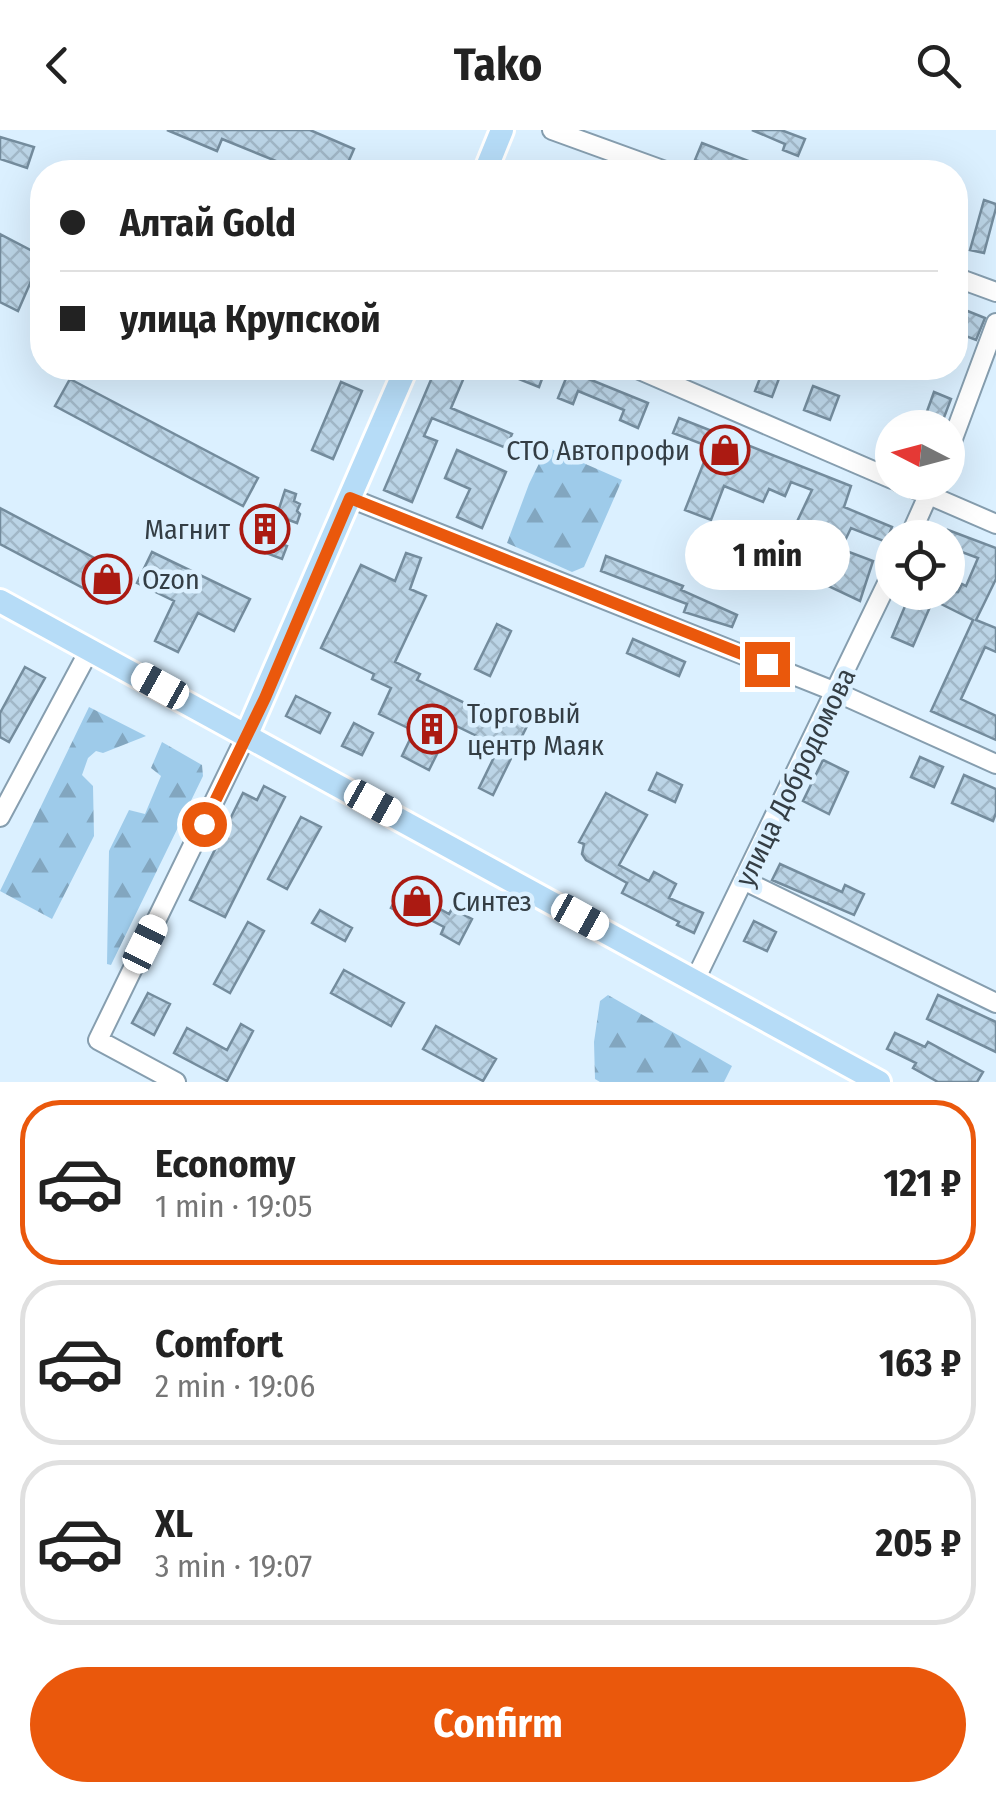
<!DOCTYPE html>
<meta charset="utf-8">
<style>
body{margin:0;font-family:"Fira Sans Condensed",sans-serif;background:#f6f6f6;color:#222;height:100vh;display:flex;flex-direction:column;font-size:38px;white-space:nowrap}
*{box-sizing:border-box;margin:0}
p{font-size:32px;color:#767676}
.icon{flex:none;width:55px;height:55px;fill:none;stroke:currentColor;stroke-width:2;stroke-linecap:round;stroke-linejoin:round}
.map{position:relative;height:952px;overflow:hidden}
.sheet{display:flex;flex-direction:column;background:#fff;flex:1}
.sheet>*{flex:none}
.top-card{position:absolute;left:30px;top:30px;width:938px;height:220px;border-radius:40px;box-shadow:0 10px 40px #0002;display:grid;align-content:center;height:220px;padding:0 30px;background:#fff}
.needle{width:65px;rotate:276deg}
.fabs{position:absolute;left:875px;top:280px;display:grid;gap:20px}
.fabs a{display:grid;place-items:center;width:90px;height:90px;border-radius:50%;background:#fff;box-shadow:0 10px 40px #0002;font-size:50px}
.end{position:absolute;width:45px;height:45px;margin:-22px;border:12px solid #ea580c;background:#fff;box-shadow:0 0 0 5px #fff}
.from{border-radius:50%}
.bubble{position:absolute;height:70px;border-radius:35px;background:#fff;box-shadow:0 10px 40px #0002;font-size:32px;font-weight:700;line-height:70px;text-align:center}
.car{position:absolute;width:30px;height:60px;margin:-30px -15px;border-radius:12px;box-shadow:0 0 8px 2px #0007;background:linear-gradient(#fff 24%,#345 0 40%,#fff 0 76%,#345 0 86%,#fff 0)}
.top-card b{display:flex;align-items:center;gap:35px;height:95px;font-size:38px}
.top-card b+b{border-top:2px solid #e0e0e0}
.top-card i{width:25px;height:25px;background:#222}
ul{padding:18px 0 0;list-style:none}
li{display:flex;align-items:center;gap:30px;height:165px;margin:0 20px 15px;padding:0 10px;border:5px solid #e0e0e0;border-radius:40px}
li div{flex:1}
li b{display:block;font-size:38px}
li em{font-style:normal;font-weight:700}
li.active{border-color:#ea580c}
li>.icon{width:90px;height:90px;stroke-width:1.5}
.primary-button{display:flex;gap:20px;margin-top:auto;padding:20px 30px}
.primary-button a{flex:1;height:115px;border-radius:60px;background:#ea580c;color:#fff;font-size:40px;font-weight:700;line-height:115px;text-align:center}
header{display:flex;justify-content:space-between;align-items:center;height:130px;padding:0 30px;background:#fff;font-size:45px;font-weight:700}
.map>svg:first-child{display:block}
</style>
<header><svg class="icon" aria-label="back" viewBox="0 0 24 24"><path d="M15 5l-7 7 7 7"/></svg>Tako<svg class="icon" aria-label="search" viewBox="0 0 24 24"><circle cx="10" cy="10" r="6"/><path d="M15 15l6 6"/></svg></header>
<div class="map">
<svg width="996" height="952" viewBox="0 0 996 952">
<defs>
<pattern id="forest-firs" width="22" height="20" patternUnits="userSpaceOnUse" patternTransform="scale(2.5)"><rect width="22" height="20" fill="#9ecbea"/><path d="M5 1l3.5 6h-7zM16 11l3.5 6h-7z" fill="#82a6bf"/></pattern>
<pattern id="building-cross-hatch" width="8" height="8" patternUnits="userSpaceOnUse" patternTransform="scale(2.5)"><rect width="8" height="8" fill="#bbd4e6"/><path d="M0 0l8 8M0 8l8-8" fill="none" stroke="#a1b7c7"/></pattern>
</defs>
<rect width="100%" height="100%" fill="#dbf0ff"/>
<path fill="url(#forest-firs)" d="M 547,317 L 622,350 L 584,437 L 572,442 L 507,413 L 529,354 Z
M 89,577 L 146,606 L 103,623 L 96,621 L 88,628 L 82,645 L 93,656 L 94,706 L 52,789 L 0,761 Z
M 162,612 L 202,635 L 203,646 L 111,835 L 107,834 L 109,721 L 129,680 L 145,684 L 161,646 L 151,638 Z
M 608,865 L 732,936 L 724,952 L 600,952 L 595,949 L 594,912 L 600,871 Z"/>
<path fill="url(#building-cross-hatch)" stroke="#748c9d" stroke-width="2.5" d="M 167,0 L 310,0 L 354,19 L 344,42 L 303,42 L 222,9 L 217,21 Z
M 752,0 L 781,0 L 805,9 L 798,26 L 783,20 L 785,14 Z
M 0,7 L 34,17 L 27,38 L 0,29 Z
M 702,13 L 777,42 L 740,42 L 712,31 L 710,35 L 695,30 Z
M 984,70 L 996,74 L 996,78 L 984,123 L 970,120 Z
M 0,104 L 42,126 L 18,181 L 0,172 Z
M 955,176 L 985,188 L 976,210 L 955,202 Z
M 436,238 L 468,238 L 451,278 L 512,304 L 506,318 L 432,288 L 424,306 L 437,311 L 412,372 L 384,360 Z
M 491,238 L 546,238 L 539,257 Z
M 764,238 L 783,238 L 772,267 L 755,261 Z
M 569,241 L 648,273 L 638,298 L 620,290 L 624,280 L 578,261 L 573,274 L 558,268 Z
M 70,249 L 258,348 L 243,376 L 55,276 Z
M 341,252 L 362,261 L 333,329 L 312,320 Z
M 813,256 L 839,266 L 830,290 L 804,280 Z
M 934,262 L 951,269 L 940,298 L 921,298 Z
M 679,288 L 851,356 L 844,377 L 892,397 L 886,412 L 851,398 L 841,419 L 873,431 L 860,471 L 788,437 L 796,420 L 786,415 L 812,360 L 791,352 L 785,366 L 769,359 L 763,372 L 724,356 L 711,390 L 685,380 L 710,317 L 673,303 Z
M 457,320 L 506,342 L 482,398 L 457,387 L 470,359 L 445,348 Z
M 285,360 L 296,364 L 294,371 L 300,374 L 297,381 L 300,384 L 297,393 L 281,387 L 272,411 L 287,416 L 282,429 L 248,416 L 262,380 L 277,385 Z
M 0,378 L 117,440 L 102,468 L 0,414 Z
M 948,400 L 996,418 L 996,449 L 976,490 L 996,498 L 996,522 L 985,517 L 961,569 L 996,586 L 996,610 L 931,581 L 973,490 L 933,470 L 913,516 L 892,507 L 911,462 L 958,462 L 962,454 L 966,456 L 978,428 L 948,417 Z
M 152,422 L 250,469 L 234,501 L 198,483 L 178,522 L 155,511 L 174,471 L 137,453 Z
M 406,423 L 421,428 L 410,459 L 426,466 L 395,532 L 420,544 L 417,550 L 475,578 L 478,572 L 527,596 L 493,665 L 479,658 L 499,617 L 452,594 L 429,640 L 402,626 L 414,601 L 379,584 L 391,558 L 372,549 L 374,544 L 321,518 L 361,435 L 395,451 Z
M 606,426 L 683,456 L 681,460 L 737,485 L 732,497 L 684,482 L 687,474 L 601,441 Z
M 497,494 L 511,501 L 490,546 L 475,539 Z
M 633,509 L 685,532 L 679,546 L 627,523 Z
M 25,537 L 45,548 L 9,612 L 0,607 L 0,583 Z
M 296,566 L 330,583 L 320,603 L 286,586 Z
M 354,593 L 373,603 L 362,625 L 342,616 Z
M 920,627 L 943,637 L 934,657 L 911,647 Z
M 823,630 L 848,642 L 829,684 L 803,671 Z
M 657,643 L 682,655 L 675,672 L 649,660 Z
M 964,645 L 996,659 L 996,683 L 993,691 L 952,673 Z
M 264,656 L 285,667 L 225,787 L 190,770 L 243,663 L 257,670 Z
M 606,663 L 647,685 L 619,735 L 649,751 L 654,742 L 676,754 L 669,768 L 703,783 L 694,803 L 677,795 L 679,792 L 622,763 L 627,753 L 586,730 L 582,724 L 584,714 L 579,712 Z
M 301,687 L 321,697 L 287,759 L 268,749 Z
M 780,734 L 842,762 L 845,755 L 864,764 L 854,785 L 772,750 Z
M 405,751 L 429,764 L 426,771 L 449,784 L 452,779 L 472,789 L 459,814 L 441,804 L 444,797 L 421,785 L 417,791 L 391,778 Z
M 320,780 L 352,798 L 345,811 L 312,793 Z
M 754,791 L 776,802 L 767,821 L 744,811 Z
M 248,792 L 264,801 L 230,863 L 214,854 Z
M 344,840 L 404,873 L 391,896 L 331,863 Z
M 148,863 L 170,874 L 154,905 L 132,893 Z
M 938,865 L 996,892 L 996,922 L 927,889 Z
M 241,894 L 253,901 L 227,951 L 174,923 L 187,898 L 227,920 Z
M 436,896 L 496,929 L 483,951 L 423,919 Z
M 895,903 L 925,917 L 928,912 L 983,942 L 977,952 L 938,952 L 913,938 L 916,933 L 887,919 Z"/>
<g fill="none" stroke-linecap="round" stroke-linejoin="round">
<g stroke="#869eaf" stroke-width="22">
<path id="minor" d="M 552,0 L 668,42
M 955,147 L 996,162
M 635,238 L 892,349
M 948,322 L 996,193
M 899,352 L 996,394
M 350,368 L 836,562 L 996,634
M 909,408 L 934,352
M 0,687 L 90,519
M 745,751 L 996,873
M 695,850 L 892,443
M 176,952 L 98,910 L 247,604"/>
</g>
<g stroke="#fff" stroke-width="28">
<path id="major" d="M 485,42 L 502,0
M 0,471 L 879,952
M 247,604 L 406,238"/>
</g>
<use href="#minor" stroke="#fff" stroke-width="18"/>
<use href="#major" stroke="#b6dcf7" stroke-width="22"/>
</g>
<g fill="none" stroke-linecap="round" stroke-linejoin="round">
<path stroke="#ea580c" stroke-width="12" d="M 204,694 L 265,568 L 350,368 L 767,534"/>
</g>
<defs>
<g id="shop-ring" transform="scale(2.5)"><circle r="9.5" fill="#dbf0ff" stroke="#ab1a12" stroke-width="1.5"/><path d="M-5-2.5h2.3a2.7 3.5 0 0 1 5.4 0H5L5.5 6h-11ZM-1.5-2.5h3a1.5 2.3 0 0 0-3 0Z" fill="#ab1a12"/></g>
<g id="building-ring" transform="scale(2.5)"><circle r="9.5" fill="#dbf0ff" stroke="#ab1a12" stroke-width="1.5"/><path d="M-4-6H4V6H1V3H-1V6H-4ZM-2.5-4.3h1.7v1.8h-1.7ZM.8-4.3h1.7v1.8H.8ZM-2.5-1h1.7V.8h-1.7ZM.8-1h1.7V.8H.8Z" fill="#ab1a12"/></g>
</defs>
<g fill-rule="evenodd">
<use href="#shop-ring" x="725" y="320"/>
<use href="#building-ring" x="265" y="399"/>
<use href="#shop-ring" x="107" y="449"/>
<use href="#building-ring" x="432" y="599"/>
<use href="#shop-ring" x="417" y="771"/>
</g>
<g text-anchor="middle" stroke-width="9" stroke-linejoin="round" paint-order="stroke">
<g font-size="28" fill="#343e45" stroke="#dbf0ff" text-anchor="start">
<text x="690" y="330" text-anchor="end">СТО Автопрофи</text>
<text x="230" y="409" text-anchor="end">Магнит</text>
<text x="142" y="459">Ozon</text>
<text x="467" y="593">Торговый<tspan x="467" dy="32">центр Маяк</tspan></text>
<text x="452" y="781">Синтез</text>
</g>
<g font-size="28" fill="#343e45" stroke="#dbf0ff">
<text transform="translate(795 647) rotate(-64)" y="10">улица Добродомова</text>
</g>
</g>
</svg>
<div class="fabs">
<a><svg class="needle" viewBox="-14 -14 28 28"><path d="M0-13l5 13h-10z" fill="#e53935"/><path d="M0 13l5-13h-10z" fill="#767676"/></svg></a>
<a><svg class="icon" aria-label="locate" viewBox="0 0 24 24"><circle cx="12" cy="12" r="6"/><path d="M12 2v4M12 18v4M2 12h4M18 12h4"/></svg></a>
</div>
<i class="end from" style="left:204px;top:694px"></i>
<i class="end" style="left:767px;top:534px"></i>
<div class="bubble" style="left:685px;top:390px;width:165px">1 min</div>
<i class="car" style="left:160px;top:556px;rotate:299deg"></i>
<i class="car" style="left:373px;top:673px;rotate:119deg"></i>
<i class="car" style="left:580px;top:787px;rotate:119deg"></i>
<i class="car" style="left:145px;top:814px;rotate:26deg"></i>
<div class="top-card">
<b><i class="from"></i>Алтай Gold</b>
<b><i></i>улица Крупской</b>
</div>
</div>
<section class="sheet">
<ul>
<li class="active"><svg class="icon" aria-label="car" viewBox="0 0 24 24"><path d="M5 17H2v-5l4-1 3-4h7l3 4 3 1v5h-3M9 17h6M6 11h13"/><circle cx="7" cy="17" r="2"/><circle cx="17" cy="17" r="2"/></svg><div><b>Economy</b><p>1 min · 19:05</p></div><em>121 ₽</em></li>
<li><svg class="icon" aria-label="car" viewBox="0 0 24 24"><path d="M5 17H2v-5l4-1 3-4h7l3 4 3 1v5h-3M9 17h6M6 11h13"/><circle cx="7" cy="17" r="2"/><circle cx="17" cy="17" r="2"/></svg><div><b>Comfort</b><p>2 min · 19:06</p></div><em>163 ₽</em></li>
<li><svg class="icon" aria-label="car" viewBox="0 0 24 24"><path d="M5 17H2v-5l4-1 3-4h7l3 4 3 1v5h-3M9 17h6M6 11h13"/><circle cx="7" cy="17" r="2"/><circle cx="17" cy="17" r="2"/></svg><div><b>XL</b><p>3 min · 19:07</p></div><em>205 ₽</em></li>
</ul>
<div class="primary-button"><a>Confirm</a></div>
</section>
